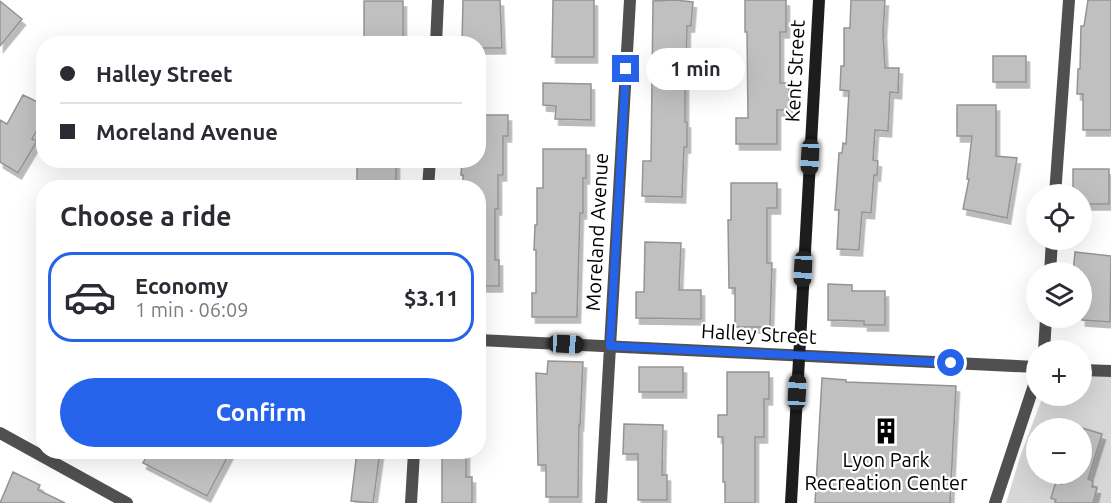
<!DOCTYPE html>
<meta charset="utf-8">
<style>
body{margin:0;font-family:Ubuntu,sans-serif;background:#f7f7f7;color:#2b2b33;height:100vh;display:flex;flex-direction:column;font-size:22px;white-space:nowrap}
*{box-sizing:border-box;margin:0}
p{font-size:20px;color:#7c7c81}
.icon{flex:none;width:33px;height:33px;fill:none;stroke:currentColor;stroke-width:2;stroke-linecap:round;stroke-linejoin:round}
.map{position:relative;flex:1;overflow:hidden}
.side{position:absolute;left:36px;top:180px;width:450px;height:279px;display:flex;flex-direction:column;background:#fff;border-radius:24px;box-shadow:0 6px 24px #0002}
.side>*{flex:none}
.banner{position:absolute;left:36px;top:36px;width:450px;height:132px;border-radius:24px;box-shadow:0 6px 24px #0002;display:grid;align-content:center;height:132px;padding:0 24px;background:#fff}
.buttons{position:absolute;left:1026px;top:184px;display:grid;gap:12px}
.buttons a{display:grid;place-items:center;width:66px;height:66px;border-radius:50%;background:#fff;box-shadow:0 6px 24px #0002;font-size:30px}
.end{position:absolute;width:27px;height:27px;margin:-14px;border:8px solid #2563eb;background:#fff;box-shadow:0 0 0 3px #fff}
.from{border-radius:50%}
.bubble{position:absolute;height:42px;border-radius:21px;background:#fff;box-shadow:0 6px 24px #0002;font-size:20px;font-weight:700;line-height:42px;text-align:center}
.car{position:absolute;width:18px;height:36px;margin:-18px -9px;border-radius:8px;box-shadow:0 0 4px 2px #0007;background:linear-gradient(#222 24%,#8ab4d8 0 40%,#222 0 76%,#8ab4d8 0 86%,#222 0)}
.banner b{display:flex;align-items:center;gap:21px;height:57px;font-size:22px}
.banner b+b{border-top:2px solid #e1e1e2}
.banner i{width:15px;height:15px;background:#2b2b33}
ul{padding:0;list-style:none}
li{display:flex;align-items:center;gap:18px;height:90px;margin:0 12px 9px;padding:0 12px;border:3px solid transparent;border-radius:24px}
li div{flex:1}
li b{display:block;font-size:22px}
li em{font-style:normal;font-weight:700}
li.on{border-color:#2563eb}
li>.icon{width:54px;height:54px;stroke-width:1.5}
h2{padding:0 24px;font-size:27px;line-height:72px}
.button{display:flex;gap:12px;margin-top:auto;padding:12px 24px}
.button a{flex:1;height:69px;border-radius:36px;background:#2563eb;color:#fff;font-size:24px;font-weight:700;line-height:69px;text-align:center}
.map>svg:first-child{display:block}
</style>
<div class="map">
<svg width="1111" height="503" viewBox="0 0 1111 503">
<defs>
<filter id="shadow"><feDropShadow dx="3.5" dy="6" stdDeviation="0" flood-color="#0004"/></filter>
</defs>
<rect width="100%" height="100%" fill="#fff"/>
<path fill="#d7d7d7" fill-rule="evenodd" d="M 1082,375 L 1111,377 L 1111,503 L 1006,503 L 1020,457 L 1043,396 L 1082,396 ZM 1036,429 L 1082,429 L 1082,474 L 1036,474 Z"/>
<path fill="#c0c0c0" stroke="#949494" stroke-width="1.5" filter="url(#shadow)" d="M 463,0 L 500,0 L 502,48 L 478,48 L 478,44 L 462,44 Z
M 553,0 L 594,0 L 594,57 L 552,57 Z
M 675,0 L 693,2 L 691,26 L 687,26 L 686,72 L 685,72 L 685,122 L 687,122 L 687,147 L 684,147 L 682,197 L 642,196 L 643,161 L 651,161 L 653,1 Z
M 745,0 L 786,0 L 786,32 L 780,32 L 780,83 L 789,83 L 789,110 L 777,110 L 777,144 L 736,144 L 736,118 L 748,118 L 747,32 L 745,32 Z
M 851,0 L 885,0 L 883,32 L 885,68 L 899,68 L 898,93 L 890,92 L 888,131 L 875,130 L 873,160 L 878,161 L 877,175 L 874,175 L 871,213 L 862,212 L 859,250 L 837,249 L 839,210 L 835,210 L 839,153 L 842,153 L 843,143 L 846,144 L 849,91 L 840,90 L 841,66 L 844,66 L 844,28 L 850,28 Z
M 1088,0 L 1111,0 L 1111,130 L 1083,130 L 1083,94 L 1077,94 L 1078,69 L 1080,69 L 1081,26 L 1084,26 Z
M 0,1 L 22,19 L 0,46 Z
M 364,1 L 403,1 L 403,44 L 364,44 Z
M 993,56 L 1026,56 L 1026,82 L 993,82 Z
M 543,83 L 591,84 L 591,120 L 555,119 L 556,106 L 543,105 Z
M 23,95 L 44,105 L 44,117 L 32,139 L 37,141 L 18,173 L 0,162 L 0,120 L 7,124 Z
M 957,105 L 996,105 L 996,156 L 1017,158 L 1007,218 L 963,209 L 969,179 L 967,179 L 972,136 L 957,136 Z
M 478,115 L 508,115 L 508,136 L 503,136 L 503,175 L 498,175 L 498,209 L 495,209 L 495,260 L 499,260 L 499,286 L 478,286 L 478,188 L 463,188 L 463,175 L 461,175 L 462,160 L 478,160 Z
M 543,149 L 586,149 L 586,178 L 583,178 L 583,213 L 580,213 L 577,317 L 532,317 L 532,293 L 536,293 L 536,250 L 534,250 L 535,225 L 537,225 L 537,188 L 543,188 Z
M 357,160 L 396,160 L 396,188 L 357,188 Z
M 1073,169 L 1109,169 L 1109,204 L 1082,204 L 1082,195 L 1073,195 Z
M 731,183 L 777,183 L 777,208 L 767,208 L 767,263 L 772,263 L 770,327 L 735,327 L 735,288 L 729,288 L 728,220 L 731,220 Z
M 645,242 L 681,243 L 679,290 L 701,290 L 701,319 L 636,318 L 636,292 L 644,292 Z
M 1075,252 L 1111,256 L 1110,322 L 1082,320 L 1082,273 L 1073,273 Z
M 828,284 L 852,285 L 852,291 L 885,291 L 885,325 L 864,325 L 864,321 L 828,320 Z
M 548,361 L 583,362 L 580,425 L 579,425 L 578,497 L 546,497 L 546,465 L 538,465 L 536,373 L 547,374 Z
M 639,367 L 683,367 L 683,392 L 639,392 Z
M 727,372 L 769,372 L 769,399 L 764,399 L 764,437 L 755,437 L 755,503 L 725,503 L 725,482 L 723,482 L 723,437 L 718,437 L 718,415 L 727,415 Z
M 822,378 L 846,380 L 846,382 L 956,386 L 950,503 L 815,503 Z
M 624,424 L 663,425 L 662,475 L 667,475 L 667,500 L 638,500 L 638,454 L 623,454 Z
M 1082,428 L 1102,434 L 1088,479 L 1093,481 L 1092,487 L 1097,488 L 1093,503 L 1055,503 L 1056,500 L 1051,498 L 1056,482 L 1062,484 L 1064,474 L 1082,474 Z
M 149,452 L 230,452 L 207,496 L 143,463 Z
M 357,452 L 380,452 L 373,503 L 351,501 Z
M 442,452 L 466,452 L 466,477 L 472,477 L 472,503 L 442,503 Z
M 13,472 L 40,485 L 38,490 L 65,503 L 0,503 Z"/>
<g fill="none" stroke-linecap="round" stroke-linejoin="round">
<path stroke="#505050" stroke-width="12" d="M 436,44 L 438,0
M 428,188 L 430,160
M 1055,195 L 1069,0
M 1050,273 L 1052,240
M 478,340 L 1036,367
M 1044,351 L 1046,318
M 1082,370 L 1111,371
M 0,433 L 127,503
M 411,503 L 414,452
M 601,503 L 630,0
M 995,503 L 1036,379"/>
<path stroke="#1d1d1d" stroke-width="12" d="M 791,503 L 819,0"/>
</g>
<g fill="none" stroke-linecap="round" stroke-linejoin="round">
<path stroke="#2563eb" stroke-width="8" d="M 626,69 L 610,346 L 951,363"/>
</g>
<defs>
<g id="building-bare" transform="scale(2.07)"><path d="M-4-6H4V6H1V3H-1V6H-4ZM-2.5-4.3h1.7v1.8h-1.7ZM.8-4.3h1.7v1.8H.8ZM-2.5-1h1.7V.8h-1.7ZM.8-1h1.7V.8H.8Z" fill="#000" stroke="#fff" stroke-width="2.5" paint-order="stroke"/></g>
</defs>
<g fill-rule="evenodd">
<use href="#building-bare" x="886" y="431"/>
</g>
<g text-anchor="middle" stroke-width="4.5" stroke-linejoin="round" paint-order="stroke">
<g font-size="20" fill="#000" stroke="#fff">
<text transform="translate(795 71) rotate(-87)" y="7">Kent Street</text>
<text transform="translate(597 232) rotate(-87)" y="7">Moreland Avenue</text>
<text transform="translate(759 334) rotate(3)" y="7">Halley Street</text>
</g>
<g font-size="20" fill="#000" stroke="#fff">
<text x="886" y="467">Lyon Park<tspan x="886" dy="23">Recreation Center</tspan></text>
</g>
</g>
</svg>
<div class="buttons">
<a><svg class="icon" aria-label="locate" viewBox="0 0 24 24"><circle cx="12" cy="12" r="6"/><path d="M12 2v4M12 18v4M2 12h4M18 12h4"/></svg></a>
<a><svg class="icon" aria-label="layers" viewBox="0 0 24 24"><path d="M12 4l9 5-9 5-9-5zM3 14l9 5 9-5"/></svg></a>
<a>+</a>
<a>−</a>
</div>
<i class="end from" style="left:951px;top:363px"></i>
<i class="end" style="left:626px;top:69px"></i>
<div class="bubble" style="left:646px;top:48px;width:99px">1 min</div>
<i class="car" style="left:810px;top:157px;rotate:183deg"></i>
<i class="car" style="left:803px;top:269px;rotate:183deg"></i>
<i class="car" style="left:566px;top:344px;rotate:93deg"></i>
<i class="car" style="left:797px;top:392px;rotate:3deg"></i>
<div class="banner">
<b><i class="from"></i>Halley Street</b>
<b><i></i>Moreland Avenue</b>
</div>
<section class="side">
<h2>Choose a ride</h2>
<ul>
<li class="on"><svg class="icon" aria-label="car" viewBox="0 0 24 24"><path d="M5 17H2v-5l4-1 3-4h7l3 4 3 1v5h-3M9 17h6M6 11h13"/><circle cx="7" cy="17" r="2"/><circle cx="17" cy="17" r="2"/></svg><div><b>Economy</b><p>1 min · 06:09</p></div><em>$3.11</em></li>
</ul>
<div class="button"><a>Confirm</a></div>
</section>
</div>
